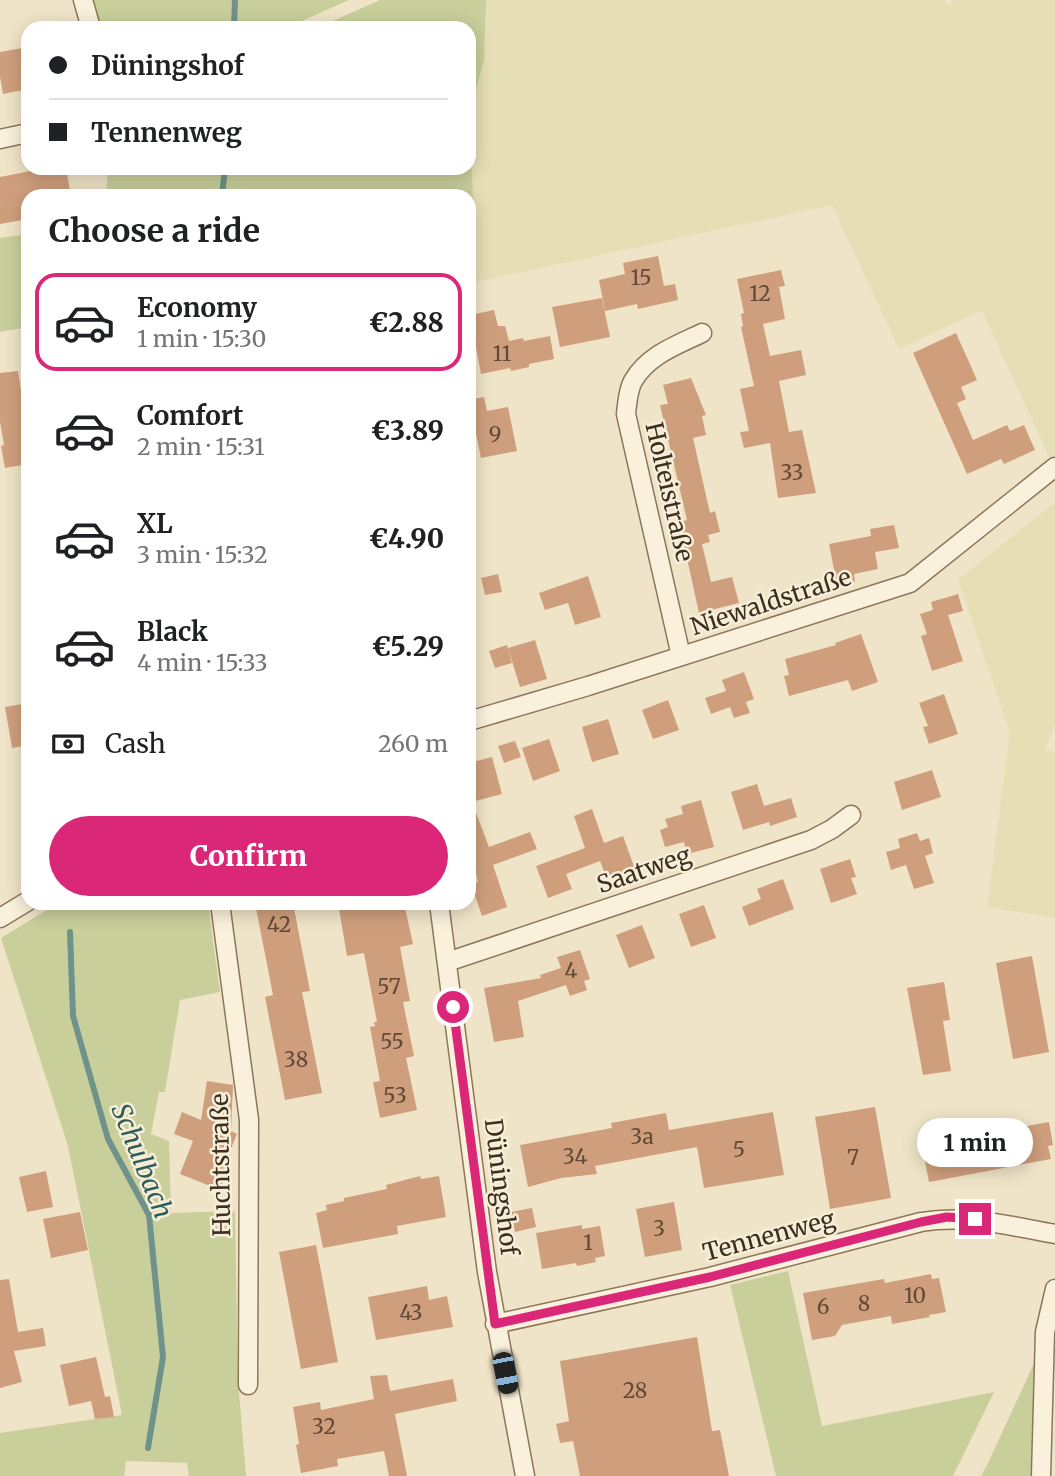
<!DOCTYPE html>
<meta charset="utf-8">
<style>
body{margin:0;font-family:Merriweather,serif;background:#f2f2f2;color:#202124;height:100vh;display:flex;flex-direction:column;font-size:26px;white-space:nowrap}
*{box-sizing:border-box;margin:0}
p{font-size:23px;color:#757577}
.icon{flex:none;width:38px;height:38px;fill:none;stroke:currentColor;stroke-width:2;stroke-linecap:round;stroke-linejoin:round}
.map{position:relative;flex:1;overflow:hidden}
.drawer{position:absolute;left:21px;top:189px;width:455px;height:721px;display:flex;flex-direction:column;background:#fff;border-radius:21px;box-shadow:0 4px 18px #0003}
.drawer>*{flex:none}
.banner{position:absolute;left:21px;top:21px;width:455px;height:154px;border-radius:21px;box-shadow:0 4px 18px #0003;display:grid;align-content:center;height:154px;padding:0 28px;background:#fff}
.end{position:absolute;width:32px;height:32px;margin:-16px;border:9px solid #db2777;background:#fff;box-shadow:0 0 0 4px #fff}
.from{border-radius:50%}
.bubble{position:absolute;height:49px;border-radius:24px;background:#fff;box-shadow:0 4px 18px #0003;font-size:23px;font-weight:800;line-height:49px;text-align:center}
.car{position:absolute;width:21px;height:42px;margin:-21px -10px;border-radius:9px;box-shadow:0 0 5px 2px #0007;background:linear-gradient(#222 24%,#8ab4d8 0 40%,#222 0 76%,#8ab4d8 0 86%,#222 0)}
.banner b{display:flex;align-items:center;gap:24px;height:66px;font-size:26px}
.banner b+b{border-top:2px solid #e0e0e0}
.banner i{width:18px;height:18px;background:#202124}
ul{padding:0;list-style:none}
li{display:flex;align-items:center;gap:21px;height:98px;margin:0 14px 10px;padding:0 14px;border:4px solid transparent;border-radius:21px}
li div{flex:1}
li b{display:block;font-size:26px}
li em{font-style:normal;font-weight:800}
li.selected{border-color:#db2777}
li>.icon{width:63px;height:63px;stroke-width:1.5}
h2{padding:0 28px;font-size:32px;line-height:84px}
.pay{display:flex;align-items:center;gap:18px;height:77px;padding:0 28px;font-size:26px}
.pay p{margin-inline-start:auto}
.button{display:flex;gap:14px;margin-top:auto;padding:14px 28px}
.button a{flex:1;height:80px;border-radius:42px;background:#db2777;color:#fff;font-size:28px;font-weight:800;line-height:80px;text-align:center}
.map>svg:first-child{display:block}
</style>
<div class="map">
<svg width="1055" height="1476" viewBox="0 0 1055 1476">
<rect width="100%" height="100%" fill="#f0e4c8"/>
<path fill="#e6deb5" d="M 486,0 L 944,0 L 948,5 L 955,0 L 1055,0 L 1055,455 L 1050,459 L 982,310 L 899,349 L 832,205 L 471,283 L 476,254 L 469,115 L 484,61 Z
M 1055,502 L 1055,724 L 1045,749 L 1055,752 L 1055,918 L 987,907 L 1010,733 L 958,580 Z"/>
<path fill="#c9cf9b" d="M 89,0 L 349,0 L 286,28 L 97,28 Z
M 380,0 L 486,0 L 484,61 L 469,115 L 476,254 L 471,283 L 469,283 L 469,196 L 106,196 L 108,168 L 469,168 L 469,28 L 317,28 Z
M 28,234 L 28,327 L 0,332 L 0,238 Z
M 58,903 L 208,903 L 220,992 L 180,1000 L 165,1092 L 159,1092 L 151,1134 L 169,1141 L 171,1213 L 235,1211 L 238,1381 L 246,1476 L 189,1476 L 187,1463 L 126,1461 L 124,1476 L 0,1476 L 0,1433 L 122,1415 L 68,1146 L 1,938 Z
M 788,1271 L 822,1426 L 994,1392 L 953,1476 L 776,1476 L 730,1285 Z
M 1037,1357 L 1031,1476 L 981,1476 L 988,1463 Z"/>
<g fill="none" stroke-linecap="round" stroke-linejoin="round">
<path stroke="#6f938a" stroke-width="6" d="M 234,28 L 235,0
M 222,196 L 225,168
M 70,932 L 73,1016 L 108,1139 L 149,1215 L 163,1357 L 148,1448"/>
</g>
<path fill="#cf9f7d" d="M 28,47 L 28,89 L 3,94 L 0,77 L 0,52 Z
M 46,168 L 66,168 L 71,196 L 28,196 L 28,219 L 0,224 L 0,177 Z
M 658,256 L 664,286 L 675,284 L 678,300 L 638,309 L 637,304 L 605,311 L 599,280 L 625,274 L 623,263 Z
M 781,270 L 785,286 L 779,287 L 785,319 L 763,324 L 770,356 L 801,350 L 806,375 L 779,381 L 789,432 L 802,430 L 816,493 L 778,498 L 770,443 L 744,448 L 740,432 L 749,431 L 740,389 L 754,386 L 741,327 L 743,326 L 741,314 L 744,313 L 737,279 Z
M 602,298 L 610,337 L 560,347 L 552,307 Z
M 494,310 L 498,326 L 505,326 L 509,341 L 523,338 L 524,341 L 550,336 L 554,359 L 529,364 L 529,367 L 511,371 L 510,368 L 481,374 L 470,315 Z
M 956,333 L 977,380 L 961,387 L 966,399 L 957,403 L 973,440 L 1007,425 L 1010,431 L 1024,425 L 1035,450 L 1004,464 L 1001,459 L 967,474 L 913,353 Z
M 18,371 L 25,418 L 28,417 L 28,464 L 5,468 L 1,446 L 4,445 L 0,422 L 0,373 Z
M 691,378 L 706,415 L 702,416 L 706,435 L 693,438 L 710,513 L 715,511 L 720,532 L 708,535 L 710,542 L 702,544 L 711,582 L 732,577 L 739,603 L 699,613 L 679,522 L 687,520 L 660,405 L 668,404 L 663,385 Z
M 484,397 L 487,411 L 508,407 L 517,451 L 481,458 L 473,419 L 469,420 L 469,400 Z
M 894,525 L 899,548 L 875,552 L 878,569 L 854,574 L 855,582 L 837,585 L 829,544 L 871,536 L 870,529 Z
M 498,574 L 502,592 L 485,595 L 481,578 Z
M 588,576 L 601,617 L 575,625 L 568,603 L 545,610 L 539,593 Z
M 958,594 L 963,611 L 948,615 L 963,661 L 932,671 L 921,636 L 927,634 L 920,614 L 933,610 L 931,602 Z
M 861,634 L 878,682 L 852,691 L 848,680 L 789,696 L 784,676 L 789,675 L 785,659 L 836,645 L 835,643 Z
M 535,640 L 547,679 L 520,687 L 508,648 Z
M 507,645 L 512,663 L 495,668 L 489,651 Z
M 744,672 L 754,699 L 746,702 L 750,713 L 734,718 L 730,707 L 711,714 L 705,698 L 726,691 L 722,680 Z
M 944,694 L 958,734 L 929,744 L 923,727 L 928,726 L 919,703 Z
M 668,700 L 679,730 L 653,739 L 642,710 Z
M 28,703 L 28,745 L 12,748 L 5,707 Z
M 608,719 L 619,754 L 592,762 L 582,727 Z
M 549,739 L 560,771 L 533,781 L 522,748 Z
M 515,741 L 521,757 L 504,763 L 498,746 Z
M 492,757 L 502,794 L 472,802 L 489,847 L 530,832 L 537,849 L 493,865 L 507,907 L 482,916 L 471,884 L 478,882 L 469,845 L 469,763 Z
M 932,770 L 941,797 L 902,810 L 894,782 Z
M 757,784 L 764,806 L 791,798 L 797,817 L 770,826 L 769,822 L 743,830 L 731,792 Z
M 701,800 L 714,847 L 687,854 L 684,842 L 665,847 L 660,830 L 668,827 L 665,819 L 683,814 L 681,806 Z
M 592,809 L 604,843 L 623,836 L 635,869 L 607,879 L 600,861 L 566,874 L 572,889 L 548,898 L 536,866 L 585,848 L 574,816 Z
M 917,833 L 920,841 L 929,838 L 933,853 L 925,856 L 934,883 L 914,889 L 906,865 L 891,870 L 886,852 L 900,848 L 898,839 Z
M 850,859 L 856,877 L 851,878 L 857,894 L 831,903 L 820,869 Z
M 783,879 L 794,909 L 749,926 L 742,907 L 761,899 L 757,889 Z
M 255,903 L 293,903 L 310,991 L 302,992 L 322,1093 L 285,1100 L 265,997 L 273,995 Z
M 338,903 L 404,903 L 413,944 L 400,947 L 410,1001 L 403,1002 L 414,1056 L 406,1058 L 417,1110 L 380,1118 L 373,1082 L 380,1081 L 370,1027 L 375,1026 L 374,1022 L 377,1022 L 364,953 L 347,956 Z
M 704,905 L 716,938 L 691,947 L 679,914 Z
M 642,925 L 655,958 L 629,968 L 616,935 Z
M 580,950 L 590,979 L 584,981 L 587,990 L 570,996 L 566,985 L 518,1001 L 524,1037 L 494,1042 L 484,988 L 541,978 L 540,975 L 561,968 L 557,957 Z
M 1032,956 L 1049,1052 L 1013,1059 L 996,963 Z
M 944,982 L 950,1020 L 943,1021 L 951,1071 L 923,1075 L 907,988 Z
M 207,1081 L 233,1085 L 231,1131 L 237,1134 L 223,1168 L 228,1170 L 220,1190 L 180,1174 L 193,1141 L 174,1134 L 182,1112 L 201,1120 Z
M 875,1107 L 891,1198 L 830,1209 L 815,1117 Z
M 773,1112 L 784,1175 L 704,1188 L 697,1147 L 595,1166 L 597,1174 L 561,1178 L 528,1187 L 520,1145 L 612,1128 L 611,1123 L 666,1113 L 669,1130 Z
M 1049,1122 L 1053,1145 L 1048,1146 L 1051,1159 L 929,1182 L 923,1151 L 950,1146 L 952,1155 L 984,1149 L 982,1134 Z
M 46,1171 L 53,1207 L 27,1212 L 19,1177 Z
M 420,1176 L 421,1179 L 439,1176 L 446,1217 L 397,1226 L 398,1234 L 323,1248 L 316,1213 L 327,1210 L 326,1205 L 344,1201 L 344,1198 L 387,1189 L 386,1185 Z
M 674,1202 L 682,1250 L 645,1257 L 636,1209 Z
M 532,1208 L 536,1227 L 515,1232 L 511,1212 Z
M 80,1212 L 88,1250 L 51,1258 L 43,1219 Z
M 582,1225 L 582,1229 L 600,1226 L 605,1256 L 595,1258 L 596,1262 L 577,1266 L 576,1263 L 542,1269 L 536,1233 Z
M 316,1245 L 338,1362 L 301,1369 L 279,1252 Z
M 931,1274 L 932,1279 L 939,1278 L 946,1312 L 929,1315 L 930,1317 L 892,1324 L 891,1316 L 842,1325 L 835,1336 L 812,1340 L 803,1293 L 884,1279 L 885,1283 Z
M 9,1279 L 18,1332 L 43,1328 L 46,1346 L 14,1351 L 22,1382 L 0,1388 L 0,1280 Z
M 427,1286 L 429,1300 L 447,1296 L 453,1327 L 376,1340 L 368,1297 Z
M 697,1337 L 712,1431 L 720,1430 L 729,1476 L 580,1476 L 573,1441 L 560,1443 L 556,1424 L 569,1421 L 560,1361 Z
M 96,1357 L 105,1397 L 110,1396 L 114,1417 L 95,1419 L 91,1401 L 69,1406 L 60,1365 Z
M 387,1375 L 390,1391 L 453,1379 L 457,1401 L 395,1414 L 407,1476 L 389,1476 L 384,1451 L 337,1459 L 338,1466 L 301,1473 L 296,1445 L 299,1444 L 293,1407 L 320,1402 L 321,1410 L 374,1399 L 370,1376 Z"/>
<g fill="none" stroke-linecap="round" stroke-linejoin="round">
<g stroke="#8d765c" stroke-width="21">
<path id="street" d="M 83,0 L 91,28
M 0,139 L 28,133
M 681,656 L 626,414 C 627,404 628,390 633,381 C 648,355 677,345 702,333
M 469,721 L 588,686 L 910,583 L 1055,467
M 220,903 L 249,1120 L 248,1385
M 439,903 L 487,1272 L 525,1476
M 0,918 L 28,901
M 447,962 L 811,840 L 832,829 L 851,815
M 495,1324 L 710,1277 L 921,1222 C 967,1214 1010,1226 1055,1234
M 1041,1476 L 1045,1332 L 1055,1289"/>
</g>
<use href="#street" stroke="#faf1dc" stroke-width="18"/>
</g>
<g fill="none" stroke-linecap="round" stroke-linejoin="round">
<path stroke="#db2777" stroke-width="9" d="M 453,1007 L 495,1324 L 710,1277 L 921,1222 L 947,1217 L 975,1219"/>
</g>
<g text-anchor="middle" stroke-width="5" stroke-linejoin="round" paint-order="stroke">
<g font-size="21" fill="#624a37">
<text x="641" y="285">15</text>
<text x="760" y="301">12</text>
<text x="502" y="361">11</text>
<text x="495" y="442">9</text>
<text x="792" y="480">33</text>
<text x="279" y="932">42</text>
<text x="571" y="978">4</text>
<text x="389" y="994">57</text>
<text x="392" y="1049">55</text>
<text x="296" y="1067">38</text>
<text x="395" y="1103">53</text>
<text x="642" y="1144">3a</text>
<text x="739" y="1157">5</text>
<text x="575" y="1164">34</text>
<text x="853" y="1165">7</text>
<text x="659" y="1236">3</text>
<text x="588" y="1250">1</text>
<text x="915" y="1303">10</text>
<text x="864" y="1311">8</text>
<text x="823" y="1314">6</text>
<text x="411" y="1320">43</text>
<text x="635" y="1398">28</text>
<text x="324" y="1434">32</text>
</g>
<g font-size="24" fill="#3d2e20" stroke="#f7eed8">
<text transform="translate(669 492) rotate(77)" y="8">Holteistraße</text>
<text transform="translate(771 602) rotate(-18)" y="8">Niewaldstraße</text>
<text transform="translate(644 870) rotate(-19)" y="8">Saatweg</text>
<text transform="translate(221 1165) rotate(-91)" y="8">Huchtstraße</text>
<text transform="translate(501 1187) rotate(83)" y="8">Düningshof</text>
<text transform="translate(769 1236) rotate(-15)" y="8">Tennenweg</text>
</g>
<g font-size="26" font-style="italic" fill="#2f5d5a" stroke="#f7eed8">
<text transform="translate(142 1161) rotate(68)" y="9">Schulbach</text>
</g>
</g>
</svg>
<i class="end from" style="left:453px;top:1007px"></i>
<i class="end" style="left:975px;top:1219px"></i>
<div class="bubble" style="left:917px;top:1118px;width:116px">1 min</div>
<i class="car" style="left:505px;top:1373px;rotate:169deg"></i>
<div class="banner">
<b><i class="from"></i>Düningshof</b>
<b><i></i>Tennenweg</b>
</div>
<section class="drawer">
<h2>Choose a ride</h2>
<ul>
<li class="selected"><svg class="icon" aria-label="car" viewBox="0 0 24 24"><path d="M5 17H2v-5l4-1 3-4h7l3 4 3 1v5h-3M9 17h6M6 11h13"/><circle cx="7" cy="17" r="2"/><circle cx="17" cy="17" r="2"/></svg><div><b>Economy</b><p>1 min · 15:30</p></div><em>€2.88</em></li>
<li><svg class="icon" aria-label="car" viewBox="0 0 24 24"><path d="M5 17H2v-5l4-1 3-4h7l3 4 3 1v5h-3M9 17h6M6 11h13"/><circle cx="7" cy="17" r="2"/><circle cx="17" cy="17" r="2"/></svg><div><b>Comfort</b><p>2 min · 15:31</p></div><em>€3.89</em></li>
<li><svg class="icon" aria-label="car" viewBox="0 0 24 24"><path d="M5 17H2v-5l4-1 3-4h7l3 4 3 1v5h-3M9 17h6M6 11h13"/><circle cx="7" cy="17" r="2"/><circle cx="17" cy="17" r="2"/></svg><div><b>XL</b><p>3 min · 15:32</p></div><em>€4.90</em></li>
<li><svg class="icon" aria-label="car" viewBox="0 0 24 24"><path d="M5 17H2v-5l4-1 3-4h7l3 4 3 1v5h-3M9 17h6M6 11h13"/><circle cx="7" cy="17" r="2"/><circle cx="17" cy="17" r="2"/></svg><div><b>Black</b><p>4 min · 15:33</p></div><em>€5.29</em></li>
</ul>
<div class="pay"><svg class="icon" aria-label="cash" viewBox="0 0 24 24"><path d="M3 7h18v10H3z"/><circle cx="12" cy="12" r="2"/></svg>Cash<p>260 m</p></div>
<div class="button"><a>Confirm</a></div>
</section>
</div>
